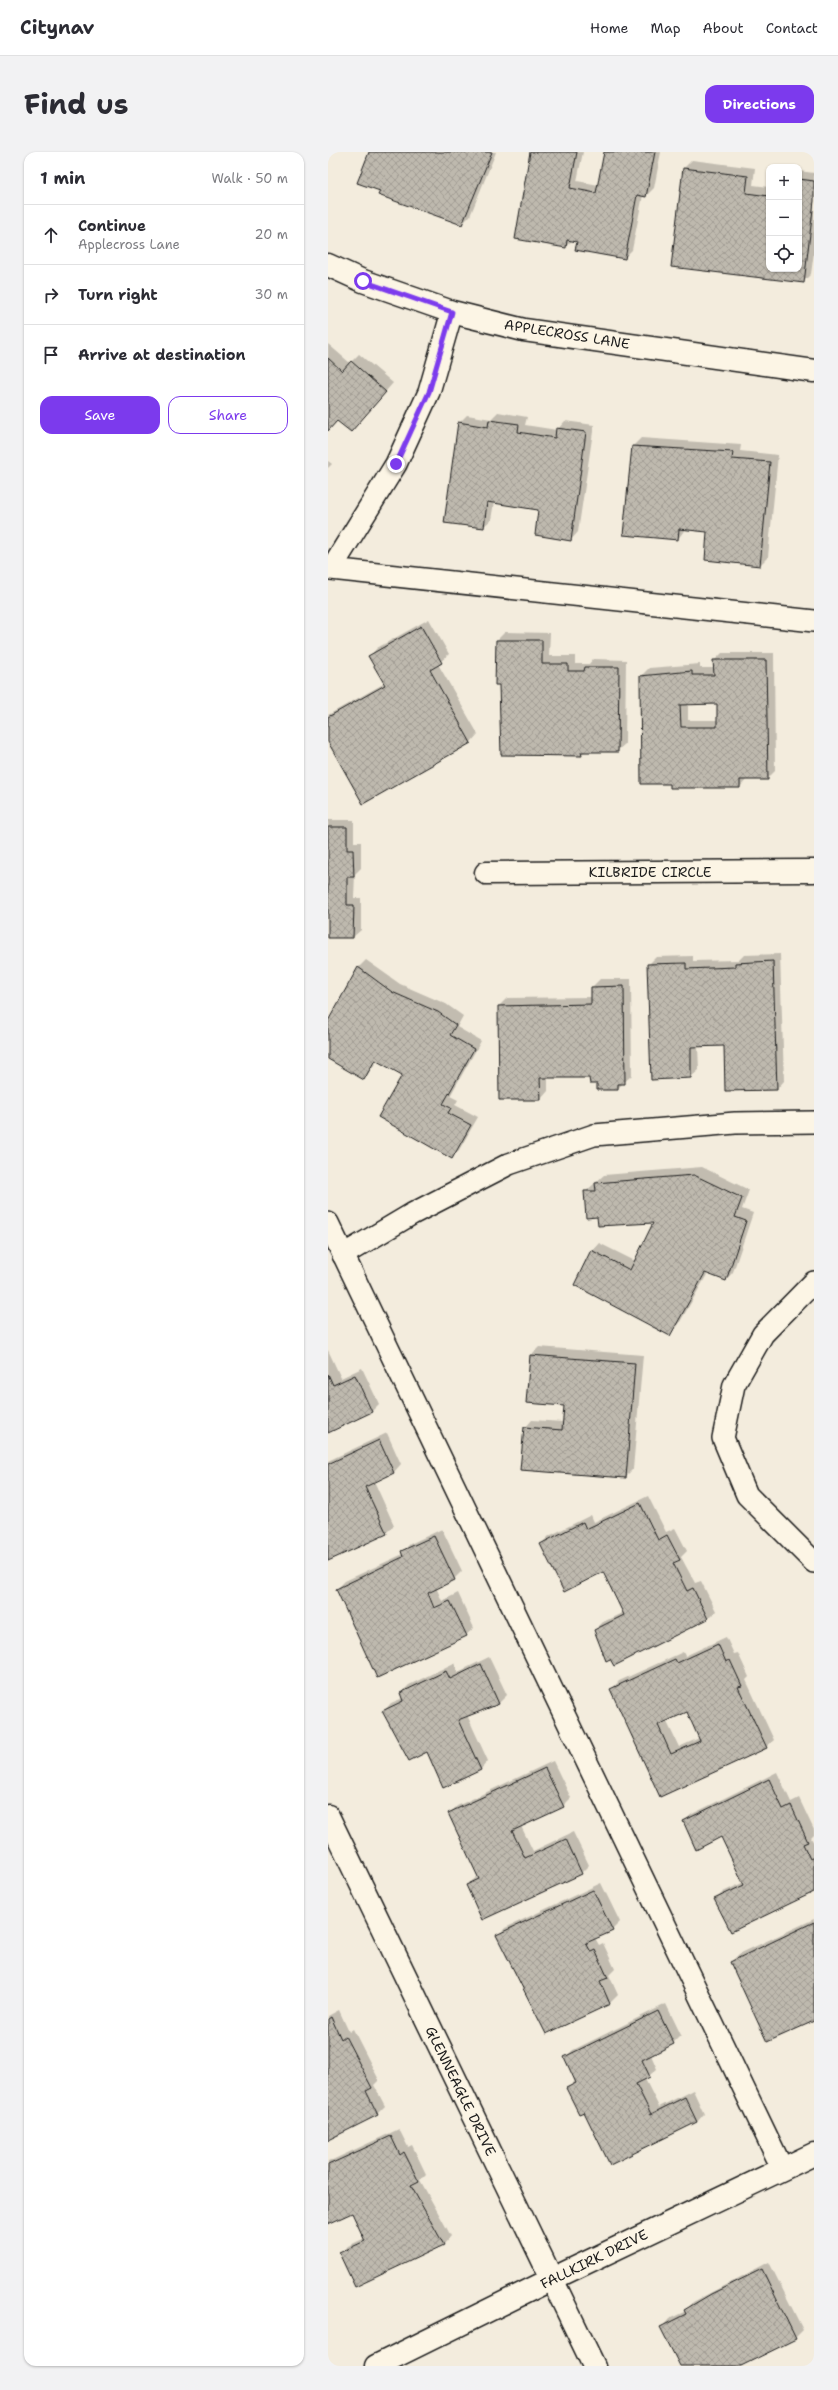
<!DOCTYPE html>
<html lang="en">
<head>
<meta charset="utf-8">
<style>
	body { margin:0; font-family:"Shantell Sans",sans-serif; background:#f2f2f3; color:#2b2b33 }
	.controls { position:absolute; right:12px; top:12px; display:grid; overflow:hidden; border-radius:8px; box-shadow:0 1px 3px #0004 }
	.controls button { width:36px; height:36px; display:grid; place-items:center; padding:0; border:0; border-bottom:1px solid #e1e1e2; background:#fff; color:#2b2b33; font:20px sans-serif }
	.stop { position:absolute; width:12px; height:12px; margin:-9px; border:3px solid #7c3aed; border-radius:50%; background:#fff }
	.stop.end { background:#7c3aed; border-color:#fff; box-shadow:0 1px 4px #0008 }
	.list { margin:0; padding:0; list-style:none }
	h2 { display:flex; justify-content:space-between; align-items:center; height:52px; margin:0; padding:0 16px; font-size:17px }
	h2 small { font-size:13px; font-weight:400; color:#7c7c81 }
	.list li { display:grid; grid-template-columns:26px 1fr auto; gap:12px; align-items:center; box-sizing:border-box; height:60px; padding:0 16px; border-top:1px solid #e1e1e2 }
	.list b { display:block; font-size:15px; white-space:nowrap }
	.list p { margin:0; font-size:13px; white-space:nowrap; color:#7c7c81 }
	.list em { font-size:13px; font-style:normal; color:#7c7c81 }
	.actions { display:flex; gap:8px; padding:12px 16px }
	.actions a { flex:1; padding:9px 0; border:1px solid #7c3aed; border-radius:12px; text-align:center; font-size:14px; color:#7c3aed }
	.actions .main { background:#7c3aed; color:#fff }
	.icon { flex:none; width:22px; height:22px; fill:none; stroke:currentColor; stroke-width:2; stroke-linecap:round; stroke-linejoin:round }
	.map { position:relative; flex:none; width:486px; height:2214px; overflow:hidden; border-radius:12px }
	header { display:flex; align-items:center; gap:24px; box-sizing:border-box; height:56px; padding:0 20px; background:#fff; border-bottom:1px solid #e1e1e2 }
	header strong { font-size:19px }
	nav { display:flex; gap:22px; margin-inline-start:auto; font-size:14px }
	.intro { display:flex; align-items:center; justify-content:space-between; box-sizing:border-box; height:96px; padding:0 24px }
	h1 { margin:0; font-size:28px }
	.button { padding:10px 18px; border-radius:12px; background:#7c3aed; color:#fff; font-size:14px; font-weight:700 }
	main { display:flex; gap:24px; padding:0 24px }
	aside { flex:1; background:#fff; border-radius:12px; box-shadow:0 1px 3px #0004 }
	.map>svg:first-child { display:block }
	.shadow { fill:#0003; fill-rule:evenodd }
	.building { fill:url(#building-cross-hatch); stroke:#1c1c1c; fill-rule:evenodd }
	.lines { fill:none; stroke-linecap:round; stroke-linejoin:round }
	.service-casing { stroke:#1c1c1c; stroke-width:24 }
	.minor-casing { stroke:#1c1c1c; stroke-width:25 }
	.service { stroke:#fcf5e5; stroke-width:21 }
	.minor { stroke:#fcf5e5; stroke-width:22 }
	.route { stroke:#7c3aed; stroke-width:5 }
	.labels { text-anchor:middle; stroke-width:4; stroke-linejoin:round; paint-order:stroke }
	.street-label { font-size:14px; fill:#1c1c1c; stroke:#fcf5e5 }
</style>
</head>
<body>
<header>
<strong>Citynav</strong>
<nav><a>Home</a><a>Map</a><a>About</a><a>Contact</a></nav>
</header>
<div class="intro"><h1>Find us</h1><a class="button">Directions</a></div>
<main>
<aside>
<h2>1 min<small>Walk · 50 m</small></h2>
<ul class="list">
<li><svg class="icon" aria-label="ahead" viewBox="0 0 24 24"><path d="M12 20V5M6 11l6-6 6 6"/></svg><div><b>Continue</b><p>Applecross Lane</p></div><em>20 m</em></li>
<li><svg class="icon" aria-label="right" viewBox="0 0 24 24"><path d="M7 20v-9h11M14 6l5 5-5 5"/></svg><div><b>Turn right</b></div><em>30 m</em></li>
<li><svg class="icon" aria-label="arrive" viewBox="0 0 24 24"><path d="M6 21V4h12l-3 4 3 4H6"/></svg><div><b>Arrive at destination</b></div></li>
</ul>
<div class="actions"><a class="main">Save</a><a>Share</a></div>
</aside>
<div class="map">
<svg width="486" height="2214" viewBox="0 0 486 2214">
	<defs>
		<pattern id="building-cross-hatch" width="8" height="8" patternUnits="userSpaceOnUse"><rect width="8" height="8" fill="#beb9ae"/><path d="M0 0l8 8M0 8l8-8" fill="none" stroke="#a39e95"/></pattern>
	</defs>
	<rect width="100%" height="100%" fill="#f3ecdd"/>
	<filter id="ink" filterUnits="userSpaceOnUse"><feTurbulence type="fractalNoise" baseFrequency=".025" numOctaves="2"/><feDisplacementMap in="SourceGraphic" scale="8" xChannelSelector="R" yChannelSelector="G"/><feConvolveMatrix kernelMatrix="1 2 1 2 8 2 1 2 1" color-interpolation-filters="sRGB"/></filter>
	<g filter="url(#ink)">
		<g class="shadow">
			<path d="M 42,0 L 168,0 L 142,64 L 134,72 L 53,39 Z"/>
			<path d="M 203,0 L 255,0 L 249,29 L 271,33 L 277,0 L 333,0 L 326,36 L 318,44 L 315,43 L 304,98 L 296,106 L 251,89 L 245,88 L 237,95 Z"/>
			<path d="M 364,8 L 427,16 L 425,33 L 441,35 L 441,117 L 471,117 L 471,19 L 486,21 L 486,100 L 483,122 L 475,130 L 344,114 L 356,16 Z"/>
			<path d="M 0,192 L 22,211 L 31,202 L 65,231 L 30,271 L 10,268 L 0,279 Z"/>
			<path d="M 170,260 L 199,265 L 197,273 L 229,278 L 237,269 L 266,273 L 250,380 L 243,388 L 211,357 L 166,350 L 163,368 L 155,375 L 131,271 L 139,263 L 163,267 Z"/>
			<path d="M 313,286 L 413,293 L 412,299 L 450,303 L 440,405 L 432,413 L 380,379 L 358,376 L 350,387 L 296,382 L 305,294 Z"/>
			<path d="M 0,309 L 4,312 L 0,316 Z"/>
			<path d="M 101,467 L 121,502 L 110,512 L 150,582 L 143,590 L 36,651 L 0,588 L 0,563 L 57,531 L 42,504 L 49,496 Z"/>
			<path d="M 177,480 L 222,481 L 221,504 L 247,504 L 247,512 L 261,512 L 265,507 L 298,508 L 297,592 L 289,599 L 257,599 L 253,603 L 172,532 L 169,488 Z"/>
			<path d="M 394,501 L 446,501 L 447,619 L 439,627 L 419,627 L 412,635 L 343,635 L 313,524 L 321,516 L 372,512 L 372,516 L 387,516 L 386,509 ZM 360,552 L 390,552 L 390,568 L 360,568 Z"/>
			<path d="M 0,668 L 26,668 L 26,690 L 33,690 L 33,716 L 27,722 L 26,746 L 33,746 L 33,778 L 25,785 L 0,785 Z"/>
			<path d="M 452,802 L 456,929 L 449,937 L 397,893 L 370,894 L 371,918 L 363,925 L 320,813 L 328,805 L 365,804 L 365,809 L 411,808 L 416,803 Z"/>
			<path d="M 38,808 L 72,832 L 118,852 L 135,864 L 129,875 L 153,889 L 122,944 L 130,948 L 127,953 L 150,965 L 131,998 L 123,1006 L 75,922 L 50,908 L 36,926 L 0,905 L 0,871 L 30,816 Z"/>
			<path d="M 272,827 L 303,827 L 304,923 L 289,937 L 270,931 L 262,925 L 220,925 L 220,939 L 213,947 L 171,854 L 179,846 L 264,845 L 264,835 Z"/>
			<path d="M 374,1015 L 421,1038 L 414,1057 L 425,1061 L 405,1120 L 398,1128 L 380,1121 L 349,1175 L 342,1182 L 264,1099 L 271,1091 L 307,1109 L 327,1070 L 270,1064 L 257,1040 L 276,1023 Z"/>
			<path d="M 211,1195 L 315,1203 L 305,1317 L 297,1325 L 197,1276 L 204,1268 L 235,1270 L 237,1253 L 199,1250 L 203,1203 Z"/>
			<path d="M 0,1198 L 13,1226 L 34,1216 L 51,1252 L 43,1260 L 0,1280 Z"/>
			<path d="M 59,1281 L 73,1312 L 66,1320 L 46,1329 L 66,1373 L 58,1381 L 0,1408 L 0,1309 Z"/>
			<path d="M 320,1344 L 338,1380 L 347,1376 L 359,1399 L 353,1405 L 367,1431 L 373,1429 L 388,1459 L 380,1467 L 286,1513 L 267,1478 L 275,1470 L 296,1460 L 275,1419 L 213,1392 L 221,1384 L 263,1363 L 266,1370 Z"/>
			<path d="M 114,1377 L 134,1419 L 126,1427 L 108,1435 L 114,1449 L 130,1441 L 146,1476 L 138,1483 L 9,1437 L 17,1429 L 75,1402 L 74,1400 L 82,1392 Z"/>
			<path d="M 398,1485 L 406,1502 L 410,1501 L 421,1525 L 418,1528 L 446,1588 L 438,1595 L 333,1644 L 284,1537 L 291,1529 L 355,1500 L 357,1504 ZM 359,1559 L 371,1586 L 351,1595 L 338,1568 Z"/>
			<path d="M 161,1505 L 179,1543 L 171,1551 L 139,1563 L 160,1609 L 153,1617 L 116,1634 L 99,1599 L 56,1559 L 63,1551 L 75,1546 L 73,1541 L 81,1533 L 126,1511 L 130,1520 Z"/>
			<path d="M 225,1609 L 243,1646 L 235,1654 L 193,1674 L 205,1699 L 245,1680 L 261,1713 L 253,1721 L 139,1733 L 150,1724 L 121,1662 L 129,1654 Z"/>
			<path d="M 449,1620 L 463,1650 L 471,1646 L 486,1678 L 486,1683 L 483,1686 L 486,1691 L 486,1739 L 388,1747 L 395,1740 L 416,1730 L 393,1684 L 356,1669 L 364,1662 Z"/>
			<path d="M 273,1731 L 292,1770 L 284,1778 L 267,1786 L 271,1793 L 275,1791 L 287,1817 L 281,1823 L 290,1843 L 282,1851 L 219,1880 L 170,1784 L 177,1776 Z"/>
			<path d="M 486,1767 L 486,1868 L 403,1810 L 411,1802 Z"/>
			<path d="M 338,1852 L 353,1883 L 345,1891 L 323,1903 L 329,1917 L 317,1927 L 331,1955 L 365,1938 L 376,1962 L 369,1970 L 256,1958 L 240,1936 L 248,1928 L 237,1906 L 245,1898 Z"/>
			<path d="M 11,1858 L 21,1880 L 25,1877 L 51,1928 L 46,1933 L 57,1954 L 49,1962 L 0,1987 L 0,1864 Z"/>
			<path d="M 71,1977 L 80,1995 L 84,1993 L 98,2022 L 92,2028 L 123,2084 L 116,2092 L 27,2133 L 12,2102 L 20,2094 L 37,2086 L 25,2060 L 0,2071 L 0,2010 Z"/>
			<path d="M 441,2110 L 475,2178 L 467,2186 L 414,2212 L 415,2214 L 353,2214 L 334,2175 L 341,2167 L 358,2159 L 365,2150 Z"/>
		</g>
		<g class="building">
			<path d="M 41,0 L 164,0 L 134,73 L 50,43 L 52,39 L 29,31 Z"/>
			<path d="M 202,0 L 249,0 L 242,36 L 268,41 L 276,0 L 327,0 L 318,45 L 309,43 L 297,107 L 247,98 L 249,90 L 239,88 L 238,96 L 187,87 Z"/>
			<path d="M 355,16 L 420,24 L 418,41 L 441,44 L 441,117 L 471,117 L 471,27 L 486,29 L 486,49 L 476,131 L 343,115 Z"/>
			<path d="M 0,206 L 14,219 L 23,209 L 58,240 L 23,280 L 9,269 L 0,279 Z"/>
			<path d="M 161,268 L 191,272 L 190,280 L 227,286 L 228,276 L 258,280 L 243,389 L 207,383 L 210,358 L 159,350 L 156,376 L 116,371 L 130,270 L 160,275 Z"/>
			<path d="M 304,294 L 405,300 L 404,307 L 442,310 L 432,414 L 377,408 L 379,380 L 351,377 L 350,388 L 295,383 Z"/>
			<path d="M 93,474 L 114,511 L 102,518 L 143,591 L 35,652 L 0,590 L 0,565 L 57,533 L 40,504 Z"/>
			<path d="M 168,488 L 214,488 L 214,512 L 240,512 L 240,519 L 256,519 L 257,515 L 291,515 L 290,600 L 253,600 L 254,604 L 173,603 L 171,533 L 167,533 Z"/>
			<path d="M 385,508 L 438,508 L 440,628 L 412,628 L 412,636 L 342,636 L 342,632 L 313,632 L 312,524 L 364,519 L 364,523 L 386,523 ZM 389,552 L 389,575 L 353,575 L 352,553 Z"/>
			<path d="M 0,675 L 19,675 L 19,698 L 25,698 L 26,725 L 19,725 L 19,753 L 26,753 L 25,786 L 0,786 Z"/>
			<path d="M 445,809 L 449,938 L 397,939 L 396,894 L 363,895 L 363,926 L 323,928 L 319,812 L 358,811 L 358,817 L 407,815 L 407,811 Z"/>
			<path d="M 30,815 L 64,840 L 110,860 L 128,873 L 122,883 L 146,897 L 115,952 L 123,956 L 120,961 L 143,973 L 124,1007 L 50,965 L 74,923 L 47,908 L 36,928 L 0,907 L 0,869 Z"/>
			<path d="M 296,834 L 297,932 L 290,932 L 290,938 L 269,938 L 269,932 L 262,932 L 261,926 L 212,926 L 213,948 L 171,948 L 170,854 L 263,852 L 263,835 Z"/>
			<path d="M 366,1023 L 414,1046 L 407,1065 L 418,1069 L 398,1129 L 377,1121 L 342,1184 L 246,1133 L 263,1098 L 302,1118 L 325,1071 L 270,1074 L 269,1065 L 258,1066 L 256,1039 L 268,1039 L 267,1031 Z"/>
			<path d="M 202,1203 L 307,1211 L 298,1326 L 192,1318 L 196,1275 L 234,1278 L 236,1254 L 198,1251 Z"/>
			<path d="M 0,1222 L 5,1233 L 27,1223 L 44,1260 L 0,1281 Z"/>
			<path d="M 51,1288 L 66,1321 L 37,1335 L 59,1382 L 0,1409 L 0,1312 Z"/>
			<path d="M 312,1351 L 330,1388 L 339,1383 L 352,1408 L 345,1411 L 359,1439 L 365,1436 L 380,1467 L 286,1514 L 282,1507 L 278,1509 L 266,1478 L 296,1463 L 275,1420 L 236,1440 L 212,1392 L 255,1370 L 258,1377 Z"/>
			<path d="M 106,1384 L 127,1428 L 100,1441 L 106,1456 L 122,1449 L 139,1484 L 49,1526 L 8,1437 L 75,1405 L 73,1399 Z"/>
			<path d="M 390,1492 L 398,1510 L 402,1508 L 414,1534 L 410,1535 L 439,1596 L 332,1645 L 282,1537 L 347,1507 L 349,1511 ZM 359,1560 L 372,1589 L 343,1602 L 330,1573 Z"/>
			<path d="M 153,1512 L 171,1552 L 130,1568 L 153,1618 L 115,1636 L 99,1600 L 81,1609 L 54,1559 L 75,1549 L 72,1541 L 118,1519 L 122,1527 Z"/>
			<path d="M 217,1616 L 236,1655 L 184,1679 L 197,1706 L 238,1687 L 254,1722 L 154,1768 L 138,1733 L 151,1727 L 120,1661 Z"/>
			<path d="M 441,1627 L 455,1657 L 463,1653 L 480,1690 L 475,1692 L 482,1707 L 486,1705 L 486,1740 L 403,1780 L 386,1747 L 416,1733 L 393,1685 L 368,1698 L 355,1669 Z"/>
			<path d="M 265,1738 L 285,1779 L 258,1791 L 263,1800 L 267,1798 L 280,1826 L 272,1829 L 282,1852 L 218,1882 L 168,1783 Z"/>
			<path d="M 486,1770 L 486,1869 L 439,1890 L 402,1810 Z"/>
			<path d="M 330,1859 L 346,1892 L 314,1908 L 322,1925 L 308,1932 L 323,1962 L 357,1945 L 369,1970 L 282,2013 L 256,1960 L 251,1962 L 238,1936 L 248,1931 L 236,1905 Z"/>
			<path d="M 3,1865 L 13,1887 L 17,1884 L 44,1936 L 38,1939 L 50,1963 L 0,1988 L 0,1867 Z"/>
			<path d="M 63,1984 L 72,2003 L 76,2000 L 91,2030 L 83,2034 L 116,2093 L 27,2135 L 11,2101 L 37,2089 L 24,2061 L 0,2072 L 0,2013 Z"/>
			<path d="M 434,2117 L 468,2187 L 413,2214 L 352,2214 L 332,2175 L 358,2162 L 356,2158 L 383,2142 Z"/>
		</g>
		<g class="lines">
			<defs>
				<g id="service">
					<path d="M 124,160 L 101,240 L 68,312 L 3,417 L 486,469"/>
					<path d="M 0,1071 L 454,2016"/>
					<path d="M 15,1103 L 84,1062 L 181,1012 L 266,983 L 407,971 L 486,970"/>
					<path d="M 486,1130 L 435,1182 L 406,1233 L 395,1286 L 419,1343 L 486,1410"/>
				</g>
				<g id="minor">
					<path d="M 0,113 L 35,129 L 124,160 L 196,178 L 486,219"/>
					<path d="M 158,721 L 486,719"/>
					<path d="M 0,1664 L 266,2214"/>
					<path d="M 48,2214 L 224,2127 L 486,2002"/>
				</g>
			</defs>
			<use href="#service" class="service-casing"/>
			<use href="#minor" class="minor-casing"/>
			<use href="#service" class="service"/>
			<use href="#minor" class="minor"/>
		</g>
	</g>
	<g class="lines" filter="url(#ink)">
		<path class="route" d="M 35,129 L 124,160 L 101,240 L 68,312"/>
	</g>
	<g class="labels">
		<g class="street-label">
			<text transform="translate(239 182) rotate(9)" y="5">APPLECROSS LANE</text>
			<text x="322" y="725">KILBRIDE CIRCLE</text>
			<text transform="translate(133 1939) rotate(64)" y="5">GLENNEAGLE DRIVE</text>
			<text transform="translate(266 2107) rotate(-26)" y="5">FALLKIRK DRIVE</text>
		</g>
	</g>
</svg>
<div class="controls">
<button>+</button>
<button>−</button>
<button><svg class="icon" aria-label="locate" viewBox="0 0 24 24"><circle cx="12" cy="12" r="6"/><path d="M12 2v4M12 18v4M2 12h4M18 12h4"/></svg></button>
</div>
<div class="stop" style="left:35px;top:129px"></div>
<div class="stop end" style="left:68px;top:312px"></div>
</div>
</main>
</body>
</html>
